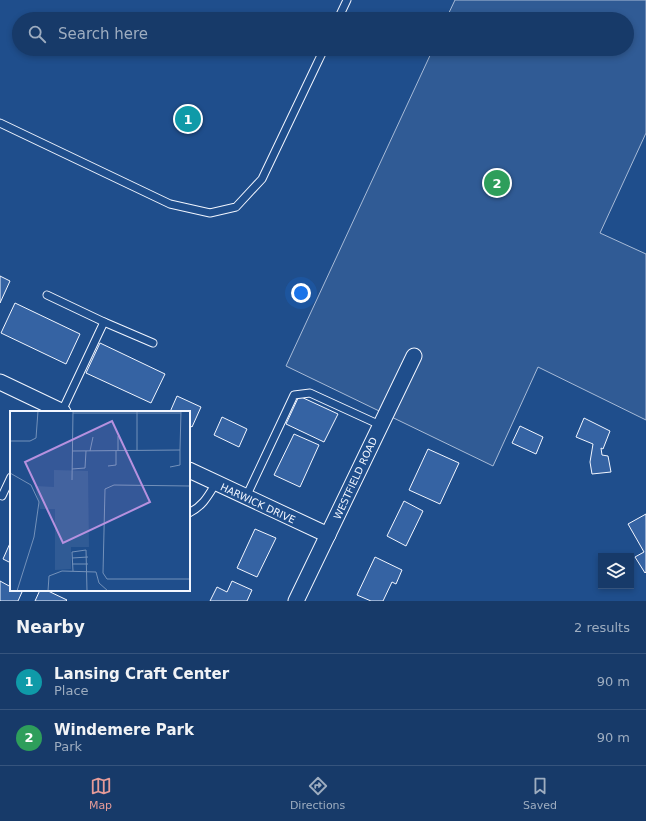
<!DOCTYPE html>
<html lang="en">
<head>
<meta charset="utf-8">
<style>
	body { margin:0; font-family:"DejaVu Sans",sans-serif; background:#20416f; color:#f1f3f6 }
	.controls { position:absolute; right:12px; bottom:12px; display:grid; overflow:hidden; border-radius:0px; box-shadow:0 2px 6px #0003 }
	.controls button { width:36px; height:36px; display:grid; place-items:center; padding:0; border:0; border-bottom:1px solid #36547d; background:#173a69; color:#f1f3f6; font:20px sans-serif }
	.you { position:absolute; left:301px; top:293px; width:14px; height:14px; margin:-10px; border:3px solid #fff; border-radius:50%; background:#1a73e8; box-shadow:0 0 0 6px #1a73e833 }
	.badge { display:grid; place-items:center; width:26px; height:26px; border-radius:50%; background:#e69b98; color:#fff; font-size:13px; font-weight:700 }
	.pin { position:absolute; translate:-50% -50%; border:2px solid #fff; box-shadow:0 1px 4px #0006 }
	.list { margin:0; padding:0; list-style:none }
	h2 { display:flex; justify-content:space-between; align-items:center; height:52px; margin:0; padding:0 16px; font-size:17px }
	h2 small { font-size:13px; font-weight:400; color:#9eadc0 }
	.list li { display:grid; grid-template-columns:26px 1fr auto; gap:12px; align-items:center; box-sizing:border-box; height:56px; padding:0 16px; border-top:1px solid #36547d }
	.list b { display:block; font-size:15px; white-space:nowrap }
	.list p { margin:0; font-size:13px; white-space:nowrap; color:#9eadc0 }
	.list em { font-size:13px; font-style:normal; color:#9eadc0 }
	.icon { flex:none; width:22px; height:22px; fill:none; stroke:currentColor; stroke-width:2; stroke-linecap:round; stroke-linejoin:round }
	.map { position:relative; flex:none; width:646px; height:601px; overflow:hidden }
	.search { position:absolute; background:#173a69; box-shadow:0 2px 6px #0003; left:12px; right:12px; top:12px; height:44px; display:flex; align-items:center; gap:10px; box-sizing:border-box; padding:0 14px; border-radius:22px; color:#9eadc0; font-size:15px }
	.sheet { height:164px; background:#173a69 }
	nav { display:flex; justify-content:space-around; align-items:center; box-sizing:border-box; height:56px; border-top:1px solid #36547d; background:#173a69; font-size:11px; color:#9eadc0 }
	nav a { display:grid; justify-items:center; gap:2px }
	nav .on { color:#e69b98 }
	.map>svg:first-child { display:block }
	.green { fill:#305b95; stroke:#a8bbd7 }
	.building { fill:#3563a3; stroke:#f2f6ff }
	.lines { fill:none; stroke-linecap:round; stroke-linejoin:round }
	.service-casing { stroke:#f2f6ff; stroke-width:9 }
	.minor-casing { stroke:#f2f6ff; stroke-width:17 }
	.service { stroke:#1f4e8c; stroke-width:7 }
	.minor { stroke:#1f4e8c; stroke-width:15 }
	.labels { text-anchor:middle; stroke-width:3; stroke-linejoin:round; paint-order:stroke }
	.street-label { font-size:10px; fill:#f2f6ff; stroke:#1f4e8c }
	.inset-road { fill:none; stroke:#7391ba; stroke-width:1 }
	.view { fill:#b691df; fill-opacity:0.15; stroke:#b691df; stroke-width:2 }
	.inset-edge { fill:none; stroke:#f2f6ff; stroke-width:2 }
</style>
</head>
<body>
<div class="map">
<svg width="646" height="601" viewBox="0 0 646 601">
	<rect width="100%" height="100%" fill="#1f4e8c"/>
	<path class="green" d="M 455,0 L 646,0 L 646,133 L 600,233 L 646,254 L 646,420 L 538,367 L 493,466 L 286,366 L 433,49 L 627,49 L 627,19 L 446,19 Z"/>
	<g class="building">
		<path d="M 0,276 L 10,281 L 0,303 Z"/>
		<path d="M 15,303 L 80,334 L 66,364 L 1,333 Z"/>
		<path d="M 100,343 L 165,374 L 151,403 L 86,373 Z"/>
		<path d="M 177,396 L 201,407 L 192,427 L 189,425 L 189,412 L 170,412 Z"/>
		<path d="M 299,396 L 338,414 L 324,442 L 286,424 Z"/>
		<path d="M 222,417 L 247,429 L 239,447 L 214,435 Z"/>
		<path d="M 584,418 L 610,431 L 603,449 L 601,448 L 602,455 L 608,456 L 611,472 L 592,474 L 590,462 L 593,444 L 576,437 Z"/>
		<path d="M 520,426 L 543,437 L 536,454 L 512,443 Z"/>
		<path d="M 294,434 L 319,445 L 300,487 L 274,475 Z"/>
		<path d="M 428,449 L 459,463 L 440,504 L 409,490 Z"/>
		<path d="M 404,501 L 423,511 L 406,546 L 387,536 Z"/>
		<path d="M 646,514 L 646,572 L 645,573 L 635,557 L 644,552 L 628,524 Z"/>
		<path d="M 255,529 L 276,538 L 257,577 L 237,568 Z"/>
		<path d="M 11,541 L 11,563 L 3,559 Z"/>
		<path d="M 375,557 L 402,570 L 396,584 L 392,582 L 383,601 L 371,601 L 357,595 Z"/>
		<path d="M 0,581 L 11,587 L 11,590 L 18,590 L 22,592 L 18,601 L 0,601 Z"/>
		<path d="M 232,581 L 252,590 L 247,601 L 210,601 L 217,587 L 227,592 Z"/>
		<path d="M 40,590 L 46,590 L 67,600 L 66,601 L 35,601 Z"/>
	</g>
	<g class="lines">
		<defs>
			<g id="service">
				<path d="M 338,19 L 347,0"/>
				<path d="M 0,123 L 170,204 L 210,213 L 236,207 L 262,179 L 324,49"/>
				<path d="M 47,295 L 104,322"/>
				<path d="M 62,411 L 104,322 L 153,343"/>
				<path d="M 2,496 L 11,477"/>
				<path d="M 246,497 L 294,395 L 310,393 L 380,425"/>
				<path d="M 189,513 C 203,506 208,496 216,483"/>
			</g>
			<g id="minor">
				<path d="M 0,382 L 63,412"/>
				<path d="M 189,470 L 328,535"/>
				<path d="M 296,601 L 414,356"/>
			</g>
		</defs>
		<use href="#service" class="service-casing"/>
		<use href="#minor" class="minor-casing"/>
		<use href="#service" class="service"/>
		<use href="#minor" class="minor"/>
	</g>
	<g class="labels">
		<g class="street-label">
			<text transform="translate(355 478) rotate(-65)" y="4">WESTFIELD ROAD</text>
			<text transform="translate(258 503) rotate(25)" y="4">HARWICK DRIVE</text>
		</g>
	</g>
	<g transform="translate(10 411)">
		<rect width="180" height="180" fill="#1f4e8c"/>
		<path d="M 44,59 L 78,60 L 79,136 L 61,136 L 61,158 L 45,159 L 45,98 L 30,98 L 25,75 L 44,76 Z" fill="#305b95"/>
		<path class="inset-road" d="M 63,2 L 171,2M 0,30 L 20,30 L 26,27 L 28,0M 127,39 L 127,0M 62,40 L 170,39 L 171,0M 80,40 L 83,26M 108,40 L 108,25M 98,55 L 106,54 L 106,40M 160,56 L 170,54 L 170,39M 62,58 L 75,57 L 76,40M 0,62 L 21,74 L 29,91 L 24,126 L 7,180M 62,69 L 63,0M 180,75 L 104,74 L 95,78 L 93,162 L 97,168 L 180,168M 62,147 L 78,146M 62,153 L 78,153M 63,160 L 62,141 L 76,139 L 77,180M 38,180 L 39,165 L 52,160 L 86,161 L 89,172 L 98,180"/>
		<path class="view" d="M 102,10 L 140,91 L 53,132 L 15,51 Z"/>
		<rect width="180" height="180" class="inset-edge"/>
	</g>
</svg>
<div class="controls">
<button><svg class="icon" aria-label="layers" viewBox="0 0 24 24"><path d="M12 4l9 5-9 5-9-5zM3 14l9 5 9-5"/></svg></button>
</div>
<div class="you"></div>
<div class="pin badge" style="left:188px;top:119px;background:#0f9aa8">1</div>
<div class="pin badge" style="left:497px;top:183px;background:#2e9e5b">2</div>
<div class="search"><svg class="icon" aria-label="search" viewBox="0 0 24 24"><circle cx="10" cy="10" r="6"/><path d="M15 15l6 6"/></svg>Search here</div>
</div>
<section class="sheet">
<h2>Nearby<small>2 results</small></h2>
<ul class="list">
<li><span class="badge" style="background:#0f9aa8">1</span><div><b>Lansing Craft Center</b><p>Place</p></div><em>90 m</em></li>
<li><span class="badge" style="background:#2e9e5b">2</span><div><b>Windemere Park</b><p>Park</p></div><em>90 m</em></li>
</ul>
</section>
<nav>
<a class="on"><svg class="icon" aria-label="map" viewBox="0 0 24 24"><path d="M3 6l6-2 6 2 6-2v14l-6 2-6-2-6 2zM9 4v14M15 6v14"/></svg>Map</a>
<a><svg class="icon" aria-label="directions" viewBox="0 0 24 24"><path d="M12 3l9 9-9 9-9-9zM9 14v-3h6M13 9l2 2-2 2"/></svg>Directions</a>
<a><svg class="icon" aria-label="saved" viewBox="0 0 24 24"><path d="M7 4h10v16l-5-4-5 4z"/></svg>Saved</a>
</nav>
</body>
</html>
